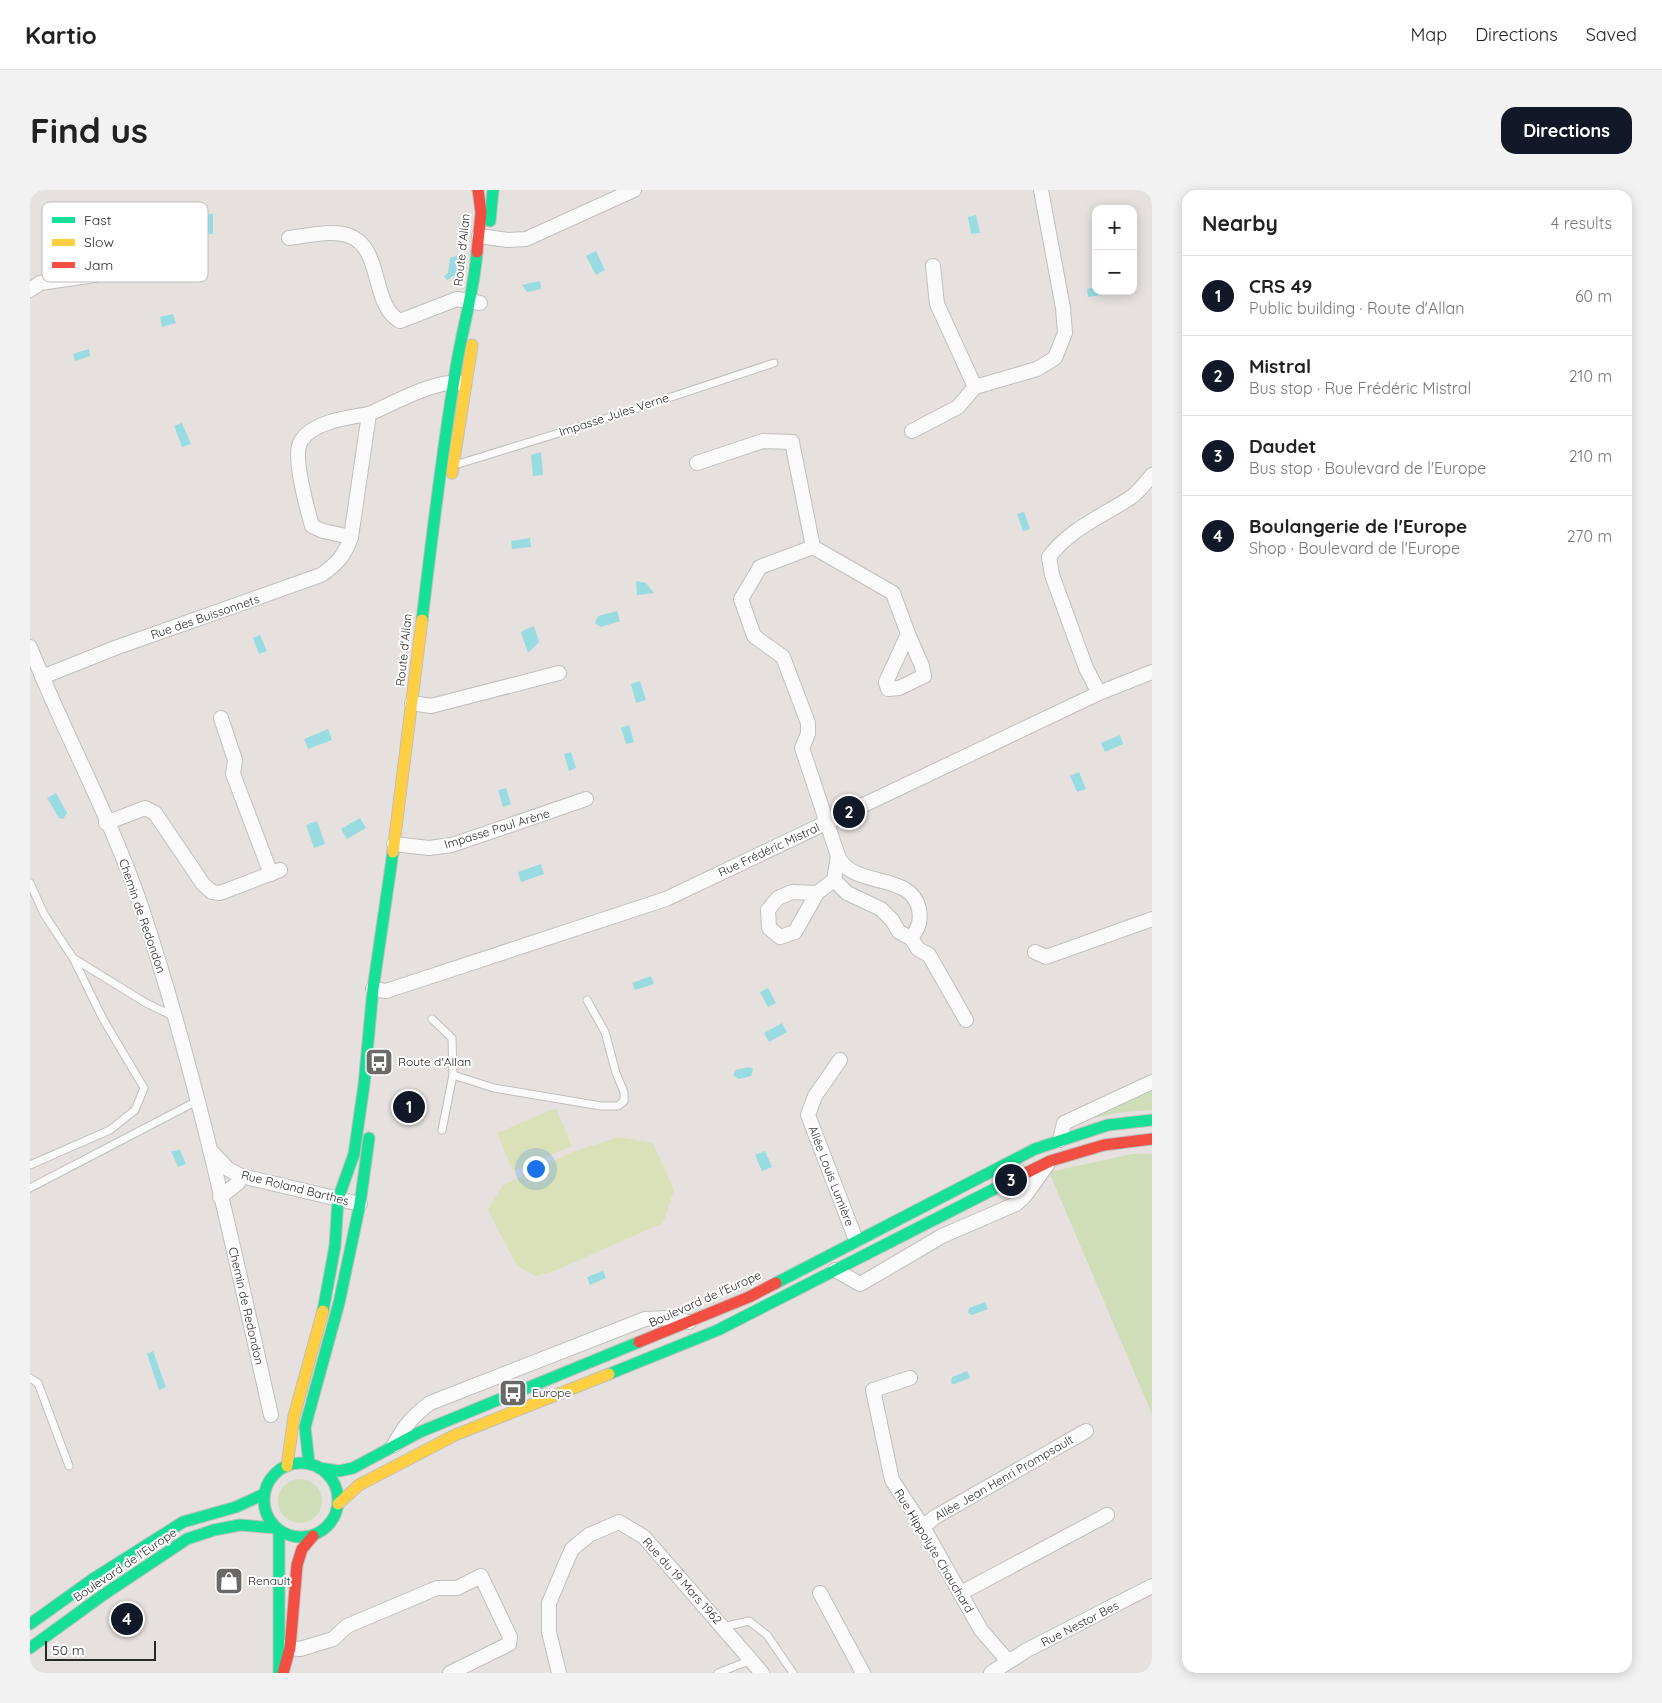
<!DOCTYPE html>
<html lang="en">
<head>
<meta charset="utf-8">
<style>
	body { margin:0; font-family:Quicksand,sans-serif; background:#f2f2f2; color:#222 }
	.controls { position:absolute; right:15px; top:15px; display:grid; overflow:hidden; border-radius:10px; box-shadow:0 2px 12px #0003 }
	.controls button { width:45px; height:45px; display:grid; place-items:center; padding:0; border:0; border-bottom:1px solid #e0e0e0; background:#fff; color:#222; font:25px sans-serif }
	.scale { position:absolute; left:15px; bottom:12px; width:111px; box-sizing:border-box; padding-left:5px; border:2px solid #282828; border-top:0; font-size:14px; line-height:18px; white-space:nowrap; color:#282828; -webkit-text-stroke:4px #fff; paint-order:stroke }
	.you { position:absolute; left:505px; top:978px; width:18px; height:18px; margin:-12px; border:4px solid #fff; border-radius:50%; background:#1a73e8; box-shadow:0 0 0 8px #1a73e833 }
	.badge { display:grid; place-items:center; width:32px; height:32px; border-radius:50%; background:#111827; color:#fff; font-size:16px; font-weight:700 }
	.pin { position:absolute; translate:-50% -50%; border:2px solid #fff; box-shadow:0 1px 5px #0006 }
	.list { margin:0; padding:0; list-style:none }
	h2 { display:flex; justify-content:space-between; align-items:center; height:65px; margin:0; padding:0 20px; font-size:21px }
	h2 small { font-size:16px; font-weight:400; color:#767676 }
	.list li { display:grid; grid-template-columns:32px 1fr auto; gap:15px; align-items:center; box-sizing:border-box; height:80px; padding:0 20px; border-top:1px solid #e0e0e0 }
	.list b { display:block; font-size:19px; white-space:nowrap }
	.list p { margin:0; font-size:16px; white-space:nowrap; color:#767676 }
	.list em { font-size:16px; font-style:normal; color:#767676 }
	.map { position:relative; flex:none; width:1122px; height:1483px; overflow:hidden; border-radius:15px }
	header { display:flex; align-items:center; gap:30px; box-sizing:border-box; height:70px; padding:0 25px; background:#fff; border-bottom:1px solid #e0e0e0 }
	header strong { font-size:24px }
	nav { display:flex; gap:28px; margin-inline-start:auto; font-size:18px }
	.intro { display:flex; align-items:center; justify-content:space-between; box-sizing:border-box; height:120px; padding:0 30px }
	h1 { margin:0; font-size:35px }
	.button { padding:12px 22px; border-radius:15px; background:#111827; color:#fff; font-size:18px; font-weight:700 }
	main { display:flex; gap:30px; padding:0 30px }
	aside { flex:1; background:#fff; border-radius:15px; box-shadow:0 2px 12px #0003 }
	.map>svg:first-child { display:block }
	.green { fill:#cfdeb9 }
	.pitch { fill:#dae1b8 }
	.water { fill:#98dce1 }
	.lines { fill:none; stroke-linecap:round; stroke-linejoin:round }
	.lane-casing { stroke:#c0bfbf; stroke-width:9 }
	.street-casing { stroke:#c0bfbf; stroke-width:16 }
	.fast-casing { stroke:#c0bfbf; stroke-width:13 }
	.slow-casing { stroke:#c0bfbf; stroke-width:13 }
	.jam-casing { stroke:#c0bfbf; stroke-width:13 }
	.lane { stroke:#fbfafa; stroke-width:7 }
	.street { stroke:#fbfafa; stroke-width:14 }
	.fast { stroke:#16e098; stroke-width:11 }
	.slow { stroke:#ffcf43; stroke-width:11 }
	.jam { stroke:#f24e42; stroke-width:11 }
	.labels { text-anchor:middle; stroke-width:4; stroke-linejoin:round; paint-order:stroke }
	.street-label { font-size:12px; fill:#282828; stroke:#fff }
	.poi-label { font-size:12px; fill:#282828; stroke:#fff; text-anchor:start }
	.key { fill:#fff; stroke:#bebebe; stroke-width:1 }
	.key-label { font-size:14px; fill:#282828 }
</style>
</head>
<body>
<header>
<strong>Kartio</strong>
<nav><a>Map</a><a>Directions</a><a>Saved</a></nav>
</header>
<div class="intro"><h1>Find us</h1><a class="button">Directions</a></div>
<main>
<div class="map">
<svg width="1122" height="1483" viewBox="0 0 1122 1483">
	<rect width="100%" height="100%" fill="#e6e1de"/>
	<g class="green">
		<path d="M 1122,900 L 1122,920 L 1094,922 L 1049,931 Z"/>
		<path d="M 1102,964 L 1122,964 L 1122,1224 L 1019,982 Z"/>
		<circle cx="270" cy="1311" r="22"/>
	</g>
	<g class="pitch">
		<path d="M 526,918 L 542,956 L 483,981 L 467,943 Z"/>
		<path d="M 589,947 L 623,953 L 644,1000 L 633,1033 L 524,1081 L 505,1086 L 487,1076 L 458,1020 L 472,996 L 542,962 Z"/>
	</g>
	<g class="water">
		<path d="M 174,24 L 183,24 L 183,44 L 175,44 Z"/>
		<path d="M 946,25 L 950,43 L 941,44 L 938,27 Z"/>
		<path d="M 566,61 L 575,80 L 566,85 L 556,66 Z"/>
		<path d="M 429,65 L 427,84 L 417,90 L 414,86 L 418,83 L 420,68 Z"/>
		<path d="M 510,91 L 511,99 L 497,102 L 492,95 Z"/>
		<path d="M 1066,97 L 1066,101 L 1072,101 L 1073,105 L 1058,107 L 1057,99 Z"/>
		<path d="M 143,124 L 146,133 L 132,137 L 130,127 Z"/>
		<path d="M 59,159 L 60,166 L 45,171 L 43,164 Z"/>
		<path d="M 152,233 L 161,254 L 152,257 L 144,236 Z"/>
		<path d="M 511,262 L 513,285 L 503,286 L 501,265 Z"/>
		<path d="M 994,322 L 1000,339 L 993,341 L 987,324 Z"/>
		<path d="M 500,348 L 501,357 L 482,359 L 481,351 Z"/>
		<path d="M 606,391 L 616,393 L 624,403 L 607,405 Z"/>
		<path d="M 587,421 L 590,431 L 571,437 L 565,433 L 568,426 Z"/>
		<path d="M 504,436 L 509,452 L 498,463 L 491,443 L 494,440 Z"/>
		<path d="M 230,445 L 237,461 L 229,464 L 223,448 Z"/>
		<path d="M 610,491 L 616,510 L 606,513 L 601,494 Z"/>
		<path d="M 599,535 L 604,552 L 596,554 L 591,538 Z"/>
		<path d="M 298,539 L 302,550 L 278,559 L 274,549 Z"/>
		<path d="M 1090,545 L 1093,554 L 1075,562 L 1071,553 Z"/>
		<path d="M 541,562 L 546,578 L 539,581 L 534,564 Z"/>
		<path d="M 1049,582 L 1056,599 L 1047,602 L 1040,586 Z"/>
		<path d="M 476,598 L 481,614 L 473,617 L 468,600 Z"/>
		<path d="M 26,603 L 37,623 L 33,629 L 29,628 L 17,608 Z"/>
		<path d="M 330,628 L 336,638 L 317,649 L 311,639 Z"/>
		<path d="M 287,631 L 295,654 L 284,658 L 276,635 Z"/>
		<path d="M 511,674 L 514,684 L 491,692 L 488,682 Z"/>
		<path d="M 621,786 L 624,794 L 605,800 L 602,793 Z"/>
		<path d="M 738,798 L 746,813 L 738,817 L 730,802 Z"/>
		<path d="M 752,833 L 757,842 L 739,852 L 734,843 Z"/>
		<path d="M 719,877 L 723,879 L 721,886 L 709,889 L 703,885 L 706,880 Z"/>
		<path d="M 150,960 L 156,974 L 148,977 L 141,961 Z"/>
		<path d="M 735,961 L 742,977 L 732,981 L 725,965 Z"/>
		<path d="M 573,1081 L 576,1088 L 560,1095 L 557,1087 Z"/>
		<path d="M 955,1112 L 958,1119 L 942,1125 L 938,1123 L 939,1118 Z"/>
		<path d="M 123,1161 L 136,1197 L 129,1200 L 117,1164 Z"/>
		<path d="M 937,1181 L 940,1188 L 924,1194 L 921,1193 L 922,1187 Z"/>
	</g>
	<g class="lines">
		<defs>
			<g id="lane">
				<path d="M 425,275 L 584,226 L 744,173"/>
				<path d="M 0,693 L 14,724 L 43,768 L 116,813 L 143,826"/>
				<path d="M 402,829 L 422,848 L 423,885 L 412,940"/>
				<path d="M 423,885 L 464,898 L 571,916 L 588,916 L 594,911 L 594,902 L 586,883 L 575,842 L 557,810"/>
				<path d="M 0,975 L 80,940 L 105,920 L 114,898 L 73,829 L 43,768"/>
				<path d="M 0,998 L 167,911"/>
				<path d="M 0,1188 L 8,1193 L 39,1276"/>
				<path d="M 693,1437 L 719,1431 L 737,1445 L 763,1483"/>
				<path d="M 688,1483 L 721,1470"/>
			</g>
			<g id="street">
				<path d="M 449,46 L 478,50 L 496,49 L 604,0"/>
				<path d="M 259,48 C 276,46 300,40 317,45 C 354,56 340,115 370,131 L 427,109 L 450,113"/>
				<path d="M 903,76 L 907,114 L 945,197"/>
				<path d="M 0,100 L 10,93 L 65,85 L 84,70 L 105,70 L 112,67 C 116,55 109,41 100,33 L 86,35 L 81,40 L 81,59 L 84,70"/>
				<path d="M 882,241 L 928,217 L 945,197 L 1007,179 L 1025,168 L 1035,143 L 1033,118 L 1011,0"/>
				<path d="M 667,273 L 733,251 L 762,252 L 783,357"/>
				<path d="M 321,347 L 293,341 L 282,336 C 277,318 263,268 270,253 C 280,232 319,227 339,224"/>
				<path d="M 0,457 C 35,546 83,631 113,722 C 167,886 203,1056 241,1225"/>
				<path d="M 12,487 L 85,458 L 291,385 C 307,374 315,365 321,347 L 339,224 C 364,213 406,189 432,193"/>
				<path d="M 1069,503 L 1056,478 L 1022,385 L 1019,367 C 1041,338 1071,327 1100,308 C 1109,302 1115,293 1122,285"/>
				<path d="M 382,513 L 401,516 L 529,483"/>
				<path d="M 191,528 L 205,570 L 203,584 L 241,684"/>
				<path d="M 76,633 L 115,618 L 125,623 L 173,694 L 182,702 L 190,703 L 250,680"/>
				<path d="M 364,654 L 399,658 L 422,655 L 556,609"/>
				<path d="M 804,690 L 817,703 L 851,719 L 862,730 L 869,742 L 881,748 C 889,738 891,731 889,719 C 881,681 822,699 808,666"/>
				<path d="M 787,703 L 765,742 L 750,747 L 739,738 L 738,720 L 748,708 L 762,702 L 787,703 L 804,690 L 808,666 L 772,558 L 778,544 L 778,533 L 753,467 L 724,446 L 711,409 L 730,377 L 783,357 L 863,403 L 878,444 L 856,492 L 858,499 L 869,498 L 894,486 L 892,476 L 878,444"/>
				<path d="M 881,748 L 888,759 L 899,765 L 936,830"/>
				<path d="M 1005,762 L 1016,767 L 1122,729"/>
				<path d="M 343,799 L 356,801 L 636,709 L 1069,503 L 1122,482"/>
				<path d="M 810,870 L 785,906 L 778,925 L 826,1050"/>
				<path d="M 1030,950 L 1034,933 L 1122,892"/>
				<path d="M 180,960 L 198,979 L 211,986 L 330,1014"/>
				<path d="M 190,1007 L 208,993 L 211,986"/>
				<path d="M 805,1080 L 830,1094 L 839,1089 L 912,1046 L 986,1014 L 994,1007 L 1017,975"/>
				<path d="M 880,1188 L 843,1200 L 862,1290 L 893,1337 L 951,1440 L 978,1471"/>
				<path d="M 364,1255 C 374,1236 383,1226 400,1213 L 615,1129 L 639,1128 L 659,1132"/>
				<path d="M 893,1337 L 905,1327 L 1056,1241"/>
				<path d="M 790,1403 L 833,1483"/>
				<path d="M 931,1403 L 1077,1325"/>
				<path d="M 252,1457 L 270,1459 L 303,1449 L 317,1436 L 407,1398 L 427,1398 L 451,1386 L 480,1447 L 479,1454 L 420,1483"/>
				<path d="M 529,1483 L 519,1442 L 519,1413 L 532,1382 L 542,1359 L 559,1345 L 589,1332 L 614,1347 L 732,1483"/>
				<path d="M 961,1483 L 997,1460 L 1122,1396"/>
			</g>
			<g id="fast">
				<path d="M 460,31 L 463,0"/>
				<path d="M 392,430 C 402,346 412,261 426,178 C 432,139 444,102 447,62"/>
				<path d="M 746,1093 L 1005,959 L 1078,935 L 1122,930"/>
				<path d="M 293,1121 L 305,1056 L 308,1009 L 324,964 L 334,895 L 343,799 L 363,662"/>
				<path d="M 579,1184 L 688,1140 L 972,995"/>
				<circle cx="271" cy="1310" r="37"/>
				<path d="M 279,1274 L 275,1237 L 309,1113 L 330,1014 L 339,948"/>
				<path d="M 289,1278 L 309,1281 L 323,1278 L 390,1242 L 609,1152"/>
				<path d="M 249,1341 L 249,1482"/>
				<path d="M 0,1434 L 63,1389 L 153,1332 L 206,1317 L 234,1304"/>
				<path d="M 0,1458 L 73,1405 L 157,1349 L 184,1340 L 210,1335 L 246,1338"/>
			</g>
			<g id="slow">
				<path d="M 422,283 L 442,155"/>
				<path d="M 363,662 L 392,430"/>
				<path d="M 257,1276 L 264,1226 L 293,1121"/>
				<path d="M 308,1314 L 329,1295 L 425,1245 L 579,1184"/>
			</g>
			<g id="jam">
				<path d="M 447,62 L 451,22 L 448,0"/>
				<path d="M 972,995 L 1020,971 L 1074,955 L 1122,949"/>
				<path d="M 609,1152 L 719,1107 L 746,1093"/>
				<path d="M 253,1483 L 260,1458 L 267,1375 L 272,1359 L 283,1346"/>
			</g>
		</defs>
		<use href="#lane" class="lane-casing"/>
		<use href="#street" class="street-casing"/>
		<use href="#fast" class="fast-casing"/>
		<use href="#slow" class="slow-casing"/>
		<use href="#jam" class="jam-casing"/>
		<use href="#lane" class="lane"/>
		<use href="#street" class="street"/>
		<use href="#fast" class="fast"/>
		<use href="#slow" class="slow"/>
		<use href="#jam" class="jam"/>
	</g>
	<defs>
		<symbol id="bus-square" viewBox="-11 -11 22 22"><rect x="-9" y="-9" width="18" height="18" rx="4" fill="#6a6968" stroke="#fff"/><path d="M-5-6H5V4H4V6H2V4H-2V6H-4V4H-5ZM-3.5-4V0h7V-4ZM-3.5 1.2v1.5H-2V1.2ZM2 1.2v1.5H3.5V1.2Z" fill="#fff"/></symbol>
		<symbol id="shop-square" viewBox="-11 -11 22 22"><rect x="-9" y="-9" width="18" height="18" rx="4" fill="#6a6968" stroke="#fff"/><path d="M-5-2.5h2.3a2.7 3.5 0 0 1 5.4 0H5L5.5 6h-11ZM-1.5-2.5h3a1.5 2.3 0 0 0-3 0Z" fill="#fff"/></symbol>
	</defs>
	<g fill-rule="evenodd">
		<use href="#bus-square" x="333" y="856" width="32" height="32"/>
		<use href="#bus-square" x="467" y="1187" width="32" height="32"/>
		<use href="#shop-square" x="183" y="1375" width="32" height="32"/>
	</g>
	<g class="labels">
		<g class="street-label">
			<text transform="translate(432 60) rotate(-84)" y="4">Route d'Allan</text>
			<text transform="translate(584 225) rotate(-18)" y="4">Impasse Jules Verne</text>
			<text transform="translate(175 427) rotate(-19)" y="4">Rue des Buissonnets</text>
			<text transform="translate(374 460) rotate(-84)" y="4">Route d'Allan</text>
			<text transform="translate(467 639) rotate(-17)" y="4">Impasse Paul Arène</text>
			<text transform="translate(739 660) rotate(-25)" y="4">Rue Frédéric Mistral</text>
			<text transform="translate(112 726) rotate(71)" y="4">Chemin de Redondon</text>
			<text transform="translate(801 986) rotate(69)" y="4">Allée Louis Lumière</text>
			<text transform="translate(265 998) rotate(14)" y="4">Rue Roland Barthes</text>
			<text transform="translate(675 1109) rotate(-24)" y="4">Boulevard de l'Europe</text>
			<text transform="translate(216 1116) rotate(77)" y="4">Chemin de Redondon</text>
			<text transform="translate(974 1288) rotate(-30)" y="4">Allée Jean Henri Prompsault</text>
			<text transform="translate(904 1361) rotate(59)" y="4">Rue Hippolyte Chauchard</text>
			<text transform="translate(95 1375) rotate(-34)" y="4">Boulevard de l'Europe</text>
			<text transform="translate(652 1391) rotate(48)" y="4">Rue du 19 Mars 1962</text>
			<text transform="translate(1050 1434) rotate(-27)" y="4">Rue Nestor Bes</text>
		</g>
		<g class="poi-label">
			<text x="368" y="876">Route d'Allan</text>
			<text x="502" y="1207">Europe</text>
			<text x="218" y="1395">Renault</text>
		</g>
	</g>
	<rect x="12" y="12" width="166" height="80" rx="8" class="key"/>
	<rect x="22" y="27" width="23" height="6" fill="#16e098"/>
	<rect x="22" y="49" width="23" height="7" fill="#ffcf43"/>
	<rect x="22" y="72" width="23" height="6" fill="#f24e42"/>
	<g class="key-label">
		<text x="54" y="35">Fast</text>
		<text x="54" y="57">Slow</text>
		<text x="54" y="80">Jam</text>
	</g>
</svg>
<div class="controls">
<button>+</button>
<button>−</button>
</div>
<div class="scale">50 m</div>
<div class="you"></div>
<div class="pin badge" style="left:379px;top:917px">1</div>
<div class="pin badge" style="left:819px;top:622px">2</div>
<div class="pin badge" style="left:981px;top:990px">3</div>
<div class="pin badge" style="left:97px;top:1429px">4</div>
</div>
<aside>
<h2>Nearby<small>4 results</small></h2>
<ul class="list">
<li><span class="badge">1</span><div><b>CRS 49</b><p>Public building · Route d'Allan</p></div><em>60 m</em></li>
<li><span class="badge">2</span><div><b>Mistral</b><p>Bus stop · Rue Frédéric Mistral</p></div><em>210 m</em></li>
<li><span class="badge">3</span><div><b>Daudet</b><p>Bus stop · Boulevard de l'Europe</p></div><em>210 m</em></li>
<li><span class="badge">4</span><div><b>Boulangerie de l'Europe</b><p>Shop · Boulevard de l'Europe</p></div><em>270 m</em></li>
</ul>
</aside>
</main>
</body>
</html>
